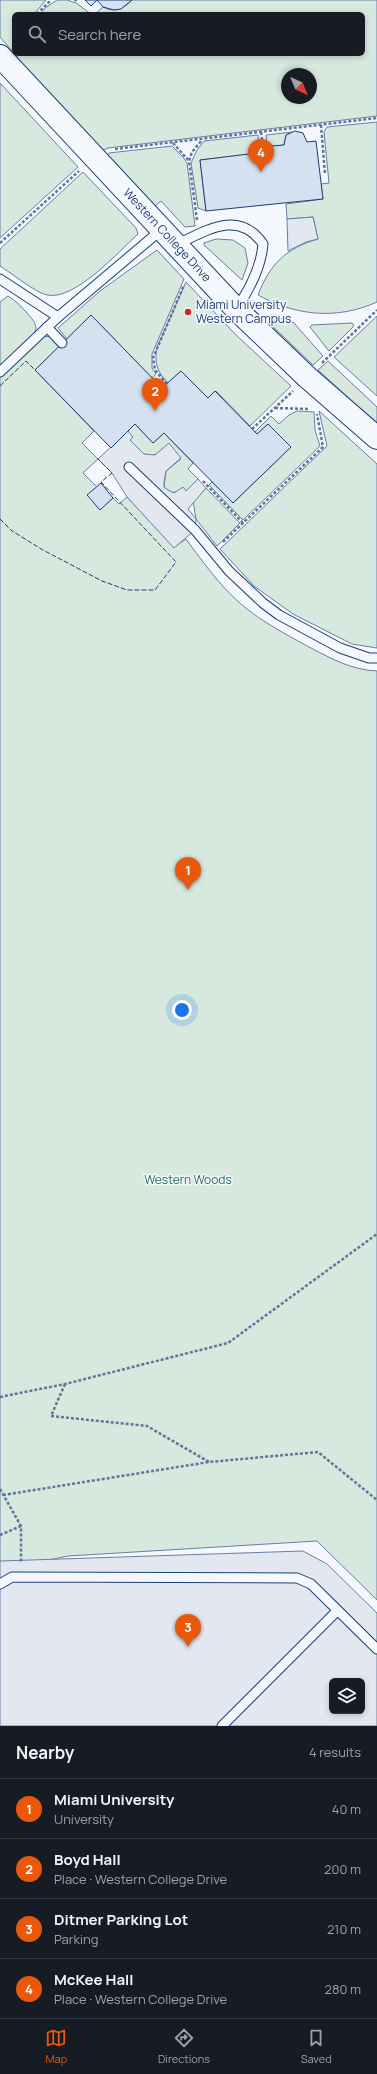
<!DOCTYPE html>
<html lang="en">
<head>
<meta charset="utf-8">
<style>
	body { margin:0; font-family:Manrope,sans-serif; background:#242831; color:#f1f3f6 }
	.controls { position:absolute; right:12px; bottom:12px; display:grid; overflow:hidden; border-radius:6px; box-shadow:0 2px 6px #0003 }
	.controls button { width:36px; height:36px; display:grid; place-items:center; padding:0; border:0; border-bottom:1px solid #363941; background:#171b24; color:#f1f3f6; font:20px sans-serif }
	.compass { position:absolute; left:281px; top:68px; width:36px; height:36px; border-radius:50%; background:#171b24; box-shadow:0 2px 6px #0003; rotate:136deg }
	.you { position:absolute; left:182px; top:1010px; width:14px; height:14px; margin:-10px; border:3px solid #fff; border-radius:50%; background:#1a73e8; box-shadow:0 0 0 6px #1a73e833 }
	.badge { display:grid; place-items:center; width:26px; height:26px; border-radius:50%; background:#ea580c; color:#fff; font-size:13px; font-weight:700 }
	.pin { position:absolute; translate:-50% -33px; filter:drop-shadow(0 1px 2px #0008) }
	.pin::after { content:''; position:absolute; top:21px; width:14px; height:12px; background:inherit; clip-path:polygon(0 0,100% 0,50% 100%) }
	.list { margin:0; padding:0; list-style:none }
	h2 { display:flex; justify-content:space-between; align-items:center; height:52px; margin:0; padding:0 16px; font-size:17px }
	h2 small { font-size:13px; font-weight:400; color:#9ea1a6 }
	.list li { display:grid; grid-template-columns:26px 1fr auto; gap:12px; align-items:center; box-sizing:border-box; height:60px; padding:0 16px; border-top:1px solid #363941 }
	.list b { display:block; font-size:15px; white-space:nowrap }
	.list p { margin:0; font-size:13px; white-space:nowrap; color:#9ea1a6 }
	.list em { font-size:13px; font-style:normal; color:#9ea1a6 }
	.icon { flex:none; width:22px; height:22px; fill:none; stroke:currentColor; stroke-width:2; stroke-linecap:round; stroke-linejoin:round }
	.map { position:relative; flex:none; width:377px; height:1726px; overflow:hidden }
	.search { position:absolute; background:#171b24; box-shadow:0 2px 6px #0003; left:12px; right:12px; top:12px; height:44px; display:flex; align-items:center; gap:10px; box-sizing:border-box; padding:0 14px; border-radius:6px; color:#9ea1a6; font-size:15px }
	.sheet { height:292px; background:#171b24 }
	nav { display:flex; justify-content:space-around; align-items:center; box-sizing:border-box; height:56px; border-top:1px solid #363941; background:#171b24; font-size:11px; color:#9ea1a6 }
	nav a { display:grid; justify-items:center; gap:2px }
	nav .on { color:#ea580c }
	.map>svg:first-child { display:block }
	.green { fill:#d7e8df; stroke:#687fa3; fill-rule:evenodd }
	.parking { fill:#e3e8f0; stroke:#687fa3; fill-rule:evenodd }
	.building { fill:#d5e0f0; stroke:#1d3f73 }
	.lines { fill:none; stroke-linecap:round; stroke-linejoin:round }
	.service-casing { stroke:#1d3f73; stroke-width:11 }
	.tertiary-casing { stroke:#1d3f73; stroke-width:24 }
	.path { stroke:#5e769c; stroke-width:2.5; stroke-dasharray:3 2; stroke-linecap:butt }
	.service { stroke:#f4f7fb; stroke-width:9 }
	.tertiary { stroke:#f4f7fb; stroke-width:22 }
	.fence { stroke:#1d3f73; stroke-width:1; stroke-dasharray:5 2; stroke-linecap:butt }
	.poi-dot { fill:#c62828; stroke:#f4f7fb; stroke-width:1.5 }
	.labels { text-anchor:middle; stroke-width:3; stroke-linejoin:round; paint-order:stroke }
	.street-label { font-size:12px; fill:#1d3f73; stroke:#f4f7fb }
	.poi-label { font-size:12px; fill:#1d3f73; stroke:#f4f7fb; text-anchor:start }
	.park-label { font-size:12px; fill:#2c6c60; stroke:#f4f7fb }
</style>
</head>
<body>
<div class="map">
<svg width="377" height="1726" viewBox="0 0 377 1726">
	<rect width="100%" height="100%" fill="#f4f7fb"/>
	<g class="green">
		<path d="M 0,0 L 46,0 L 34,14 L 14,14 L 14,50 L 12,51 L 0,37 Z"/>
		<path d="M 57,0 L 67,0 L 76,3 L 91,14 L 40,14 L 45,8 Z"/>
		<path d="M 132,0 L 377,0 L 377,116 L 108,148 L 102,151 L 28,71 L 17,57 L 18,54 L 363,54 L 363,14 L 95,14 L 103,7 C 114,13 124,9 132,0 ZM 287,74 L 311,74 L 311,98 L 287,98 Z"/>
		<path d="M 0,83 L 78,167 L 0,238 Z"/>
		<path d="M 377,122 L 377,302 C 337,320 296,316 258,295 C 270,264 286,248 318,239 L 313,217 L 287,219 L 286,204 L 323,199 L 321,184 L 329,183 L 324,132 L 327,127 Z"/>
		<path d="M 292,132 L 286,135 L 284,145 L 267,147 L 266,135 Z"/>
		<path d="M 258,135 L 259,146 L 252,148 L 252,154 L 200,160 L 206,211 L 198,208 L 191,163 L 197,150 L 204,141 Z"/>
		<path d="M 172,146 L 183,157 L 187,163 L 195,226 L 185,227 L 161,201 L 155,206 L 107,156 L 109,153 Z"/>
		<path d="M 83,172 L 136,228 L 138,234 C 119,251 75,301 47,295 C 36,293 10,272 0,266 L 0,249 Z"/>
		<path d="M 216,239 L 233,240 L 245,248 L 248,263 L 242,280 L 204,245 L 204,243 Z"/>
		<path d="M 157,250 L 184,279 L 152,354 L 152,368 L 156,374 L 152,378 L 91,315 L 67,339 L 58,328 L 100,291 Z"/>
		<path d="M 186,282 L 235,334 L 291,386 L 250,426 L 216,391 L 208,398 L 181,371 L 168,383 C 157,372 154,363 157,347 Z"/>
		<path d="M 8,296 C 16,301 21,306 27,313 C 31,318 36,322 36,329 C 35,337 7,360 0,367 L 0,302 Z"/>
		<path d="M 270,315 L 293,322 L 323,356 L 313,365 L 265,319 Z"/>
		<path d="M 377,316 L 377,396 L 334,357 Z"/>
		<path d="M 352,323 L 354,326 L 329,351 L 310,327 L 312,325 Z"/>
		<path d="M 43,336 L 51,337 L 59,347 L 35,370 L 94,431 L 82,443 L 98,459 L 83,473 L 97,487 L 100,509 L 113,498 L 119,504 L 127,497 L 174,547 L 186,539 C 203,562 219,585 241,604 C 262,622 287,635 311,648 C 332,659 352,670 377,671 L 377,1600 L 317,1541 L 68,1556 L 0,1570 L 0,377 Z"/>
		<path d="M 328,361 L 377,407 L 377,424 L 318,370 Z"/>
		<path d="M 297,411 L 314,412 L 315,430 L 320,446 L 243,520 L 209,485 L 212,482 L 233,503 L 291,447 L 268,424 L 257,434 L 255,432 L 271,416 L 279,424 L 289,415 Z"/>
		<path d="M 319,411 L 377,464 L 377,648 L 352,644 L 293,614 L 254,586 L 220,549 L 327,446 Z"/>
		<path d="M 135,424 L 153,443 L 164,433 L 193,463 L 188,469 L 198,479 L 186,491 L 183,488 C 175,494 171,494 164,487 L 166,471 L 181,459 L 158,453 L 151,456 L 144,454 L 130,440 L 128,431 Z"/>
		<path d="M 206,488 L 240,523 L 217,546 L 196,519 L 193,501 Z"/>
	</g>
	<g class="parking">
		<path d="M 313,217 L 318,239 L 306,242 L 288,251 L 287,219 Z"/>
		<path d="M 128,431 L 133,437 L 130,440 L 144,454 L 155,455 L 169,443 L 181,458 L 166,471 L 164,482 L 164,487 L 168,490 L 174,493 L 183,487 L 186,491 L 198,479 L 206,488 L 188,509 L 196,519 L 195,530 L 174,548 L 127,497 L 112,473 L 98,459 Z"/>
		<path d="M 303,1551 L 327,1564 L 377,1613 L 377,1726 L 0,1726 L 0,1561 ZM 332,1681 L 362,1681 L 362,1711 L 332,1711 Z"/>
	</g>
	<g class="building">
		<path d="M 85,0 L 132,0 L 121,9 L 114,10 L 103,7 L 97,0 L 91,6 Z"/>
		<path d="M 295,131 L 303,133 L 307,142 L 316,141 L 323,199 L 206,211 L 200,160 L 273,151 L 272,146 L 284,145 L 286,135 Z"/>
		<path d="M 91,315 L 162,388 L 181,371 L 208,398 L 215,391 L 257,434 L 268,424 L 291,447 L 233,503 L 164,433 L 153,443 L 135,424 L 111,448 L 35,370 Z"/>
		<path d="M 101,483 L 113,498 L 100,510 L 87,495 Z"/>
	</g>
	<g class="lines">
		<defs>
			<g id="service">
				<path d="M 176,245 C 207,230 239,209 263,244 C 261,268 250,289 236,309"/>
				<path d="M 0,279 L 58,317"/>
				<path d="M 47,327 L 62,343"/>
				<path d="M 0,372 L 58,317 L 161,230"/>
				<path d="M 129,467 L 195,530 L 229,571 L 263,603 L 279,615 L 340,648 L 369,658 L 377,658"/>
				<path d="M 0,1584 L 12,1577 L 297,1578 L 311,1584 L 377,1649"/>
				<path d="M 222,1726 L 337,1611"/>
			</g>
			<g id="tertiary">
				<path id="s1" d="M 0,56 L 236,309 L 307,377 L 377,438"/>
			</g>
		</defs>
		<use href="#service" class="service-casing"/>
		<use href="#tertiary" class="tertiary-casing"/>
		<g class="path">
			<path d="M 74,0 L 78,0"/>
			<path d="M 37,14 L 51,0"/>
			<path d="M 321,125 L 325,174"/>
			<path d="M 261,132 L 264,152"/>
			<path d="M 173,143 L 189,161"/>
			<path d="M 115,149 L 377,118"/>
			<path d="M 197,220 L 189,161 L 192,152 L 202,140"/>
			<path d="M 0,243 L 79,171"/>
			<path d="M 322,363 L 377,310"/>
			<path d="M 167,384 L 155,370 L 153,358 L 184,285"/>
			<path d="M 275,408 L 310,409"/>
			<path d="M 252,429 L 293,391"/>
			<path d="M 203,481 L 243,523"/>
			<path d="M 223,542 L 323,447 L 317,414"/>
			<path d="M 65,1384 L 51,1416 L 147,1426 L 209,1462"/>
			<path d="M 0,1397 L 65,1384 L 228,1343 L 377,1234"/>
			<path d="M 0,1489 L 21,1526 L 21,1563"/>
			<path d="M 3,1495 L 209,1462 L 318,1452 L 377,1500"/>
			<path d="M 0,1535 L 21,1526"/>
		</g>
		<use href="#service" class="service"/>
		<use href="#tertiary" class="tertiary"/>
		<g class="fence">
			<path d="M 0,386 L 26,361 L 35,370"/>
			<path d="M 0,519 L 12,531 L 43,550 L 102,581 L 127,590 L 155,590 L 176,562 L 101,482 L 112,473 L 98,459"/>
		</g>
	</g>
	<circle class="poi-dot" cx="188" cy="312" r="4"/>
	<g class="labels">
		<g class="street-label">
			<text dy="4" stroke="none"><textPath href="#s1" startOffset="245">Western College Drive</textPath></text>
		</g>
		<g class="poi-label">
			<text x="196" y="309">Miami University<tspan x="196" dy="14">Western Campus</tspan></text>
		</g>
		<g class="park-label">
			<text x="188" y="1184">Western Woods</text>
		</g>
	</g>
</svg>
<div class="controls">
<button><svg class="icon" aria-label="layers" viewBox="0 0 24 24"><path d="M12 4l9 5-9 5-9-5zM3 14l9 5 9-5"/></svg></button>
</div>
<svg class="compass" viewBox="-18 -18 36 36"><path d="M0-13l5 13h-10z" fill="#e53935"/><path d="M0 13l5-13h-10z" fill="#9ea1a6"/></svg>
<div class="you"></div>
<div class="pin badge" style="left:188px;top:890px">1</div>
<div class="pin badge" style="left:155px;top:411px">2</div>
<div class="pin badge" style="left:188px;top:1647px">3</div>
<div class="pin badge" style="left:261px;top:172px">4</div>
<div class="search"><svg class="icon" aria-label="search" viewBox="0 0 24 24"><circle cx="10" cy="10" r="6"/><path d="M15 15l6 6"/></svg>Search here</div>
</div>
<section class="sheet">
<h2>Nearby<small>4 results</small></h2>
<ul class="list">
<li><span class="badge">1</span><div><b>Miami University</b><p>University</p></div><em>40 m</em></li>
<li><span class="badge">2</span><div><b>Boyd Hall</b><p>Place · Western College Drive</p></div><em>200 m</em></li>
<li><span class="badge">3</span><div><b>Ditmer Parking Lot</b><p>Parking</p></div><em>210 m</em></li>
<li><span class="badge">4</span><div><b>McKee Hall</b><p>Place · Western College Drive</p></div><em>280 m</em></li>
</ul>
</section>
<nav>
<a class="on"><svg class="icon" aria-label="map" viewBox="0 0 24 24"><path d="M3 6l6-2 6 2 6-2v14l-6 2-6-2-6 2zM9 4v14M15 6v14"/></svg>Map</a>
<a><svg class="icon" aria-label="directions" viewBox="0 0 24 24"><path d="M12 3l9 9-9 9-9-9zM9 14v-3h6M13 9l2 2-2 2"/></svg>Directions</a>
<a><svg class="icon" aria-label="saved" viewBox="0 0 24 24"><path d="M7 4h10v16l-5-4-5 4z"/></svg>Saved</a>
</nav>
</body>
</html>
